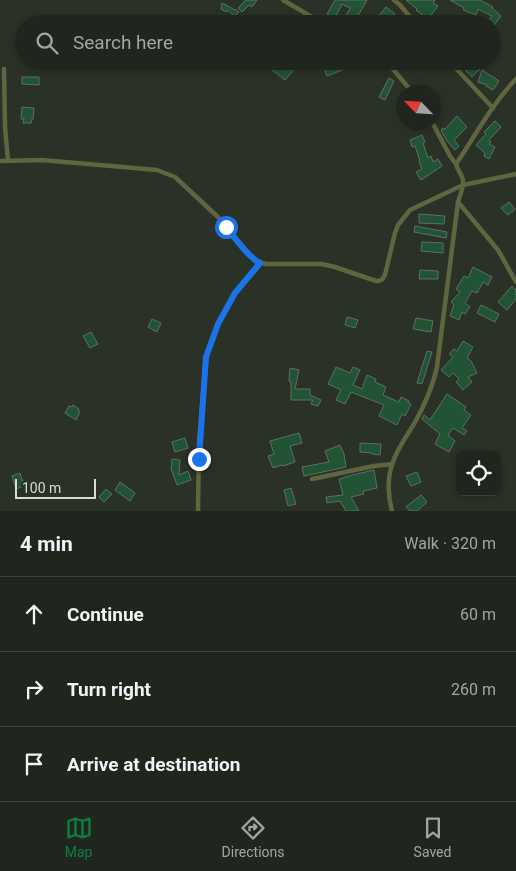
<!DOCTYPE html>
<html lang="en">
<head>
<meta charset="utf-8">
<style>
	body { margin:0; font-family:Roboto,sans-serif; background:#282e26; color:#f1f3f6 }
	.controls { position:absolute; right:15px; bottom:15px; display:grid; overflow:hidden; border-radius:8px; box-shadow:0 2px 8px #0003 }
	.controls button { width:45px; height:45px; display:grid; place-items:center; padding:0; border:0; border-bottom:1px solid #3d433b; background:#20261d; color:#f1f3f6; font:25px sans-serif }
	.compass { position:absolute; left:396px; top:85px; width:45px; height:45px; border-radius:50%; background:#20261d; box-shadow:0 2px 8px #0003; rotate:295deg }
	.scale { position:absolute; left:15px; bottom:12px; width:81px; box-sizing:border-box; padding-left:5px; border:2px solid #d7dcd5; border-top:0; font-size:14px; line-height:18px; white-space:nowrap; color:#d7dcd5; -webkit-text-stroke:4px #2a3227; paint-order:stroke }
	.stop { position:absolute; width:15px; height:15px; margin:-11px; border:4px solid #1a73e8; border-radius:50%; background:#fff }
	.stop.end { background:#1a73e8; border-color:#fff; box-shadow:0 1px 5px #0008 }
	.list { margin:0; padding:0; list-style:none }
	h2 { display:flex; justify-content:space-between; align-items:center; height:65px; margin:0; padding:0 20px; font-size:21px }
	h2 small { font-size:16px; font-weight:400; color:#a2a5a4 }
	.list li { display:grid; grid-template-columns:32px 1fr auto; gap:15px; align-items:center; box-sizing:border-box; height:75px; padding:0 20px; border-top:1px solid #3d433b }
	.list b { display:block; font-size:19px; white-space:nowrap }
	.list em { font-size:16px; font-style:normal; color:#a2a5a4 }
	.icon { flex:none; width:28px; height:28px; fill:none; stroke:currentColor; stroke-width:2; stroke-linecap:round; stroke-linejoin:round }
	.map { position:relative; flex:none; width:516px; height:511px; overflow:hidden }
	.search { position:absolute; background:#20261d; box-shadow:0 2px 8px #0003; left:15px; right:15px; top:15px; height:55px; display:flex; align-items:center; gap:12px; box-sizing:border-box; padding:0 18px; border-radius:28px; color:#a2a5a4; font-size:19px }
	.sheet { height:290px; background:#20261d }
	nav { display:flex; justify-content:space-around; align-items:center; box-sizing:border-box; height:70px; border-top:1px solid #3d433b; background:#20261d; font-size:14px; color:#a2a5a4 }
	nav a { display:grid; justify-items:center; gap:2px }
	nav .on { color:#0b8043 }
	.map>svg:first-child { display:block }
	.building { fill:#205435; stroke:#606e64 }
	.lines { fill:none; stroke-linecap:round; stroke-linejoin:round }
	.minor { stroke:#5f653f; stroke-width:4.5 }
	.route { stroke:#1a73e8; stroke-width:6 }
</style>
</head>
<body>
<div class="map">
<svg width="516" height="511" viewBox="0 0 516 511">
	<rect width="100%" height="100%" fill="#2a3227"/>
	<g class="building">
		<path d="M 246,0 L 257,0 L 252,7 L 249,5 L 242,12 L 238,8 Z"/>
		<path d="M 335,0 L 367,0 L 355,21 L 346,16 L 350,8 L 342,4 L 335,18 L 327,14 Z"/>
		<path d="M 406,0 L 435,0 L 433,3 L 438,6 L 428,19 L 416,10 L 417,9 Z"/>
		<path d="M 450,0 L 480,0 L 493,7 L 492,8 L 501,16 L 494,25 L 489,20 L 492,16 L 478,9 L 476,15 L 463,10 L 464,8 Z"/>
		<path d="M 222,3 L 235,10 L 235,9 L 239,12 L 235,16 L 227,10 L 226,12 L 221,9 Z"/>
		<path d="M 386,7 L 395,14 L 387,24 L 382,24 L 376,19 Z"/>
		<path d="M 279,61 L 301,61 L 285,80 L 272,70 Z"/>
		<path d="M 341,61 L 354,61 L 350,69 L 347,68 L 327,76 L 324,68 Z"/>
		<path d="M 470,61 L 477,61 L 482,67 L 472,77 L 463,68 Z"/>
		<path d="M 482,70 L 499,81 L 493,90 L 486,86 L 487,85 L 478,82 Z"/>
		<path d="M 22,77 L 39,77 L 39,85 L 22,84 Z"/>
		<path d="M 389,78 L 394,81 L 385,100 L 379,97 Z"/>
		<path d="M 22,107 L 34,108 L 33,119 L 32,119 L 31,123 L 23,123 L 24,119 L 21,119 Z"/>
		<path d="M 457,116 L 467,127 L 454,140 L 459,146 L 455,150 L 447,141 L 441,130 L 443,128 L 445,129 Z"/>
		<path d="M 495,121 L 501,127 L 489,140 L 491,142 L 489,144 L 495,147 L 489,159 L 484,156 L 485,153 L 476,145 L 486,134 L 484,132 Z"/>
		<path d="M 422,135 L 425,142 L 423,143 L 428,158 L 431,156 L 433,162 L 438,159 L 442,166 L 421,180 L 416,172 L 422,169 L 419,162 L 420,161 L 415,146 L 412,147 L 410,140 Z"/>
		<path d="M 509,202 L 515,209 L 508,215 L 501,208 Z"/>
		<path d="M 419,214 L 445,216 L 444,224 L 419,223 Z"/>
		<path d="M 415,226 L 447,232 L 446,238 L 414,232 Z"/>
		<path d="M 422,242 L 443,243 L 443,253 L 421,251 Z"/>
		<path d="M 473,267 L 492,277 L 488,285 L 483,282 L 477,293 L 472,291 L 465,303 L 470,307 L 465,314 L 462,312 L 459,320 L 450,316 L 454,305 L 451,302 L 460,292 L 456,289 L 464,276 L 468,278 Z"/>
		<path d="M 420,270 L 438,271 L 438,279 L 419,279 Z"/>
		<path d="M 512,286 L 516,290 L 516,299 L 507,310 L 498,302 Z"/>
		<path d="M 481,305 L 499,314 L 495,322 L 477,313 Z"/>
		<path d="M 347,317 L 358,320 L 355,328 L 345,325 Z"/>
		<path d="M 416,318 L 433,321 L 431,332 L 413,329 Z"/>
		<path d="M 152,319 L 161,323 L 157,332 L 148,327 Z"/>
		<path d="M 91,332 L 98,344 L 90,348 L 83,336 Z"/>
		<path d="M 463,341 L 473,347 L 467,358 L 471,361 L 477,373 L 468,377 L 472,382 L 463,390 L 456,382 L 459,379 L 453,373 L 449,377 L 441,370 L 453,357 L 449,354 L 454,349 L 457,351 Z"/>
		<path d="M 427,351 L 432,352 L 422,384 L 417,383 Z"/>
		<path d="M 336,367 L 350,373 L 353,367 L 360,370 L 353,385 L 362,389 L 367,375 L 376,379 L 375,382 L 386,387 L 383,395 L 399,402 L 401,397 L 409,401 L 408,402 L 411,404 L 405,416 L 402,414 L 397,425 L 379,416 L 384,405 L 351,392 L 345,404 L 336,400 L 341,390 L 328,384 Z"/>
		<path d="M 290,368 L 299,370 L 295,389 L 310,389 L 310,395 L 321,400 L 318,406 L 311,404 L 313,400 L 291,400 L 291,382 L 289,381 Z"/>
		<path d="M 447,394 L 466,407 L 464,410 L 471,415 L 462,428 L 467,431 L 464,435 L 453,428 L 448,435 L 455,441 L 449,452 L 435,444 L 440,434 L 422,419 L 424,415 L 430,420 Z"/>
		<path d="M 73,405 L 79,409 L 78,411 L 80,412 L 76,420 L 65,413 L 69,406 L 72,407 Z"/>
		<path d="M 299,433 L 302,443 L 290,446 L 295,462 L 283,466 L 282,465 L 273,468 L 268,456 L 274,454 L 270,441 Z"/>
		<path d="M 185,438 L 188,448 L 175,452 L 172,442 Z"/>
		<path d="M 360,443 L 381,444 L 380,455 L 372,454 L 372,453 L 360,452 Z"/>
		<path d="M 340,445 L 344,454 L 346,467 L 304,476 L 302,467 L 329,462 L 325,451 Z"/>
		<path d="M 172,459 L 180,460 L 179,475 L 188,471 L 191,480 L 177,485 L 172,471 L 171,470 Z"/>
		<path d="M 374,470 L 377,488 L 363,491 L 364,494 L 351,497 L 359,511 L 346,511 L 340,501 L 327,503 L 326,497 L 343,495 L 339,479 L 352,475 Z"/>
		<path d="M 417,472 L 421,482 L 411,486 L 406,476 Z"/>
		<path d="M 20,473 L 24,486 L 16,489 L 12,476 Z"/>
		<path d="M 120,482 L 135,493 L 130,501 L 115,490 Z"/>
		<path d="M 291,488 L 296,504 L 288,506 L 284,490 Z"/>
		<path d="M 106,489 L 112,494 L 104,502 L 99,497 Z"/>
		<path d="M 421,495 L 427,502 L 417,511 L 410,511 L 406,507 Z"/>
	</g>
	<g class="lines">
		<g class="minor">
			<path d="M 283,0 L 324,24"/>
			<path d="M 394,0 L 400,5 L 416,24"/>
			<path d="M 383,61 L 393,69 L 412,92"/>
			<path d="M 449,61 L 493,108"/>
			<path d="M 4,69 L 5,127 L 8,161"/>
			<path d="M 432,122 L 450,156 L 456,164"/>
			<path d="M 0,161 L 42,160 L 157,170 L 175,177 L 218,217 L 255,261 L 266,264 L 322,264 L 335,267 L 376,281 C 381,281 382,280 385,275 L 395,233 L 398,225 L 410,210 L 463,185 L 516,174"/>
			<path d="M 458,202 L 498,250 L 516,282"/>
			<path d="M 312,479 L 374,466 L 392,464"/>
			<path d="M 198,511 L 199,442 L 206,357 L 218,324 L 235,293 L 261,263"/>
			<path d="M 392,511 C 388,497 387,479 392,465 C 396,450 406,437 414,424 C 424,406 433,386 437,367 L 458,202 C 460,195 464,187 463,180 C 462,174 457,170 456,164 C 475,136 492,104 516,79"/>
		</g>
	</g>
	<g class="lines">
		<path class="route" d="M 199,459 L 206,357 L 218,324 L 235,293 L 260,263 C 248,257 235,238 226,227"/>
	</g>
</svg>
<div class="controls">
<button><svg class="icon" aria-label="locate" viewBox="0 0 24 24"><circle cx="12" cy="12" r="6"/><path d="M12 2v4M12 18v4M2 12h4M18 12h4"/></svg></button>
</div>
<svg class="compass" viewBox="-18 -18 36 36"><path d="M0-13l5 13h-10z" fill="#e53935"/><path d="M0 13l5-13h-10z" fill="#a2a5a4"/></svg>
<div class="scale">100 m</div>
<div class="stop" style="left:226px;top:227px"></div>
<div class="stop end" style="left:199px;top:459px"></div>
<div class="search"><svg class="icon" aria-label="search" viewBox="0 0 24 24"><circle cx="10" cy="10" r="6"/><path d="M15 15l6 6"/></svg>Search here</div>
</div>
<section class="sheet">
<h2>4 min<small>Walk · 320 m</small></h2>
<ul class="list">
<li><svg class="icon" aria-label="ahead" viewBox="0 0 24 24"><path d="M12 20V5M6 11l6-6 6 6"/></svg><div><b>Continue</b></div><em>60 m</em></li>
<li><svg class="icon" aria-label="right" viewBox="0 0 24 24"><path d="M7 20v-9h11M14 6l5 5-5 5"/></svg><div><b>Turn right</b></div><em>260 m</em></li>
<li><svg class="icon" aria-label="arrive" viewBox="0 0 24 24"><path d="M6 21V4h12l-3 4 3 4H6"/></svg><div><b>Arrive at destination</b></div></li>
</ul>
</section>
<nav>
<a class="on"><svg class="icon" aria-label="map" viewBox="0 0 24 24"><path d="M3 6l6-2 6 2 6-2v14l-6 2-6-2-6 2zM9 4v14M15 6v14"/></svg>Map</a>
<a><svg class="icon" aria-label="directions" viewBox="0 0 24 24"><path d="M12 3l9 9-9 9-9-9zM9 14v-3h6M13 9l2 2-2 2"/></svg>Directions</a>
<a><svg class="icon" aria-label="saved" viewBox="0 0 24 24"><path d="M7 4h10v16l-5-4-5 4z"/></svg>Saved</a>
</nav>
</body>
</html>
